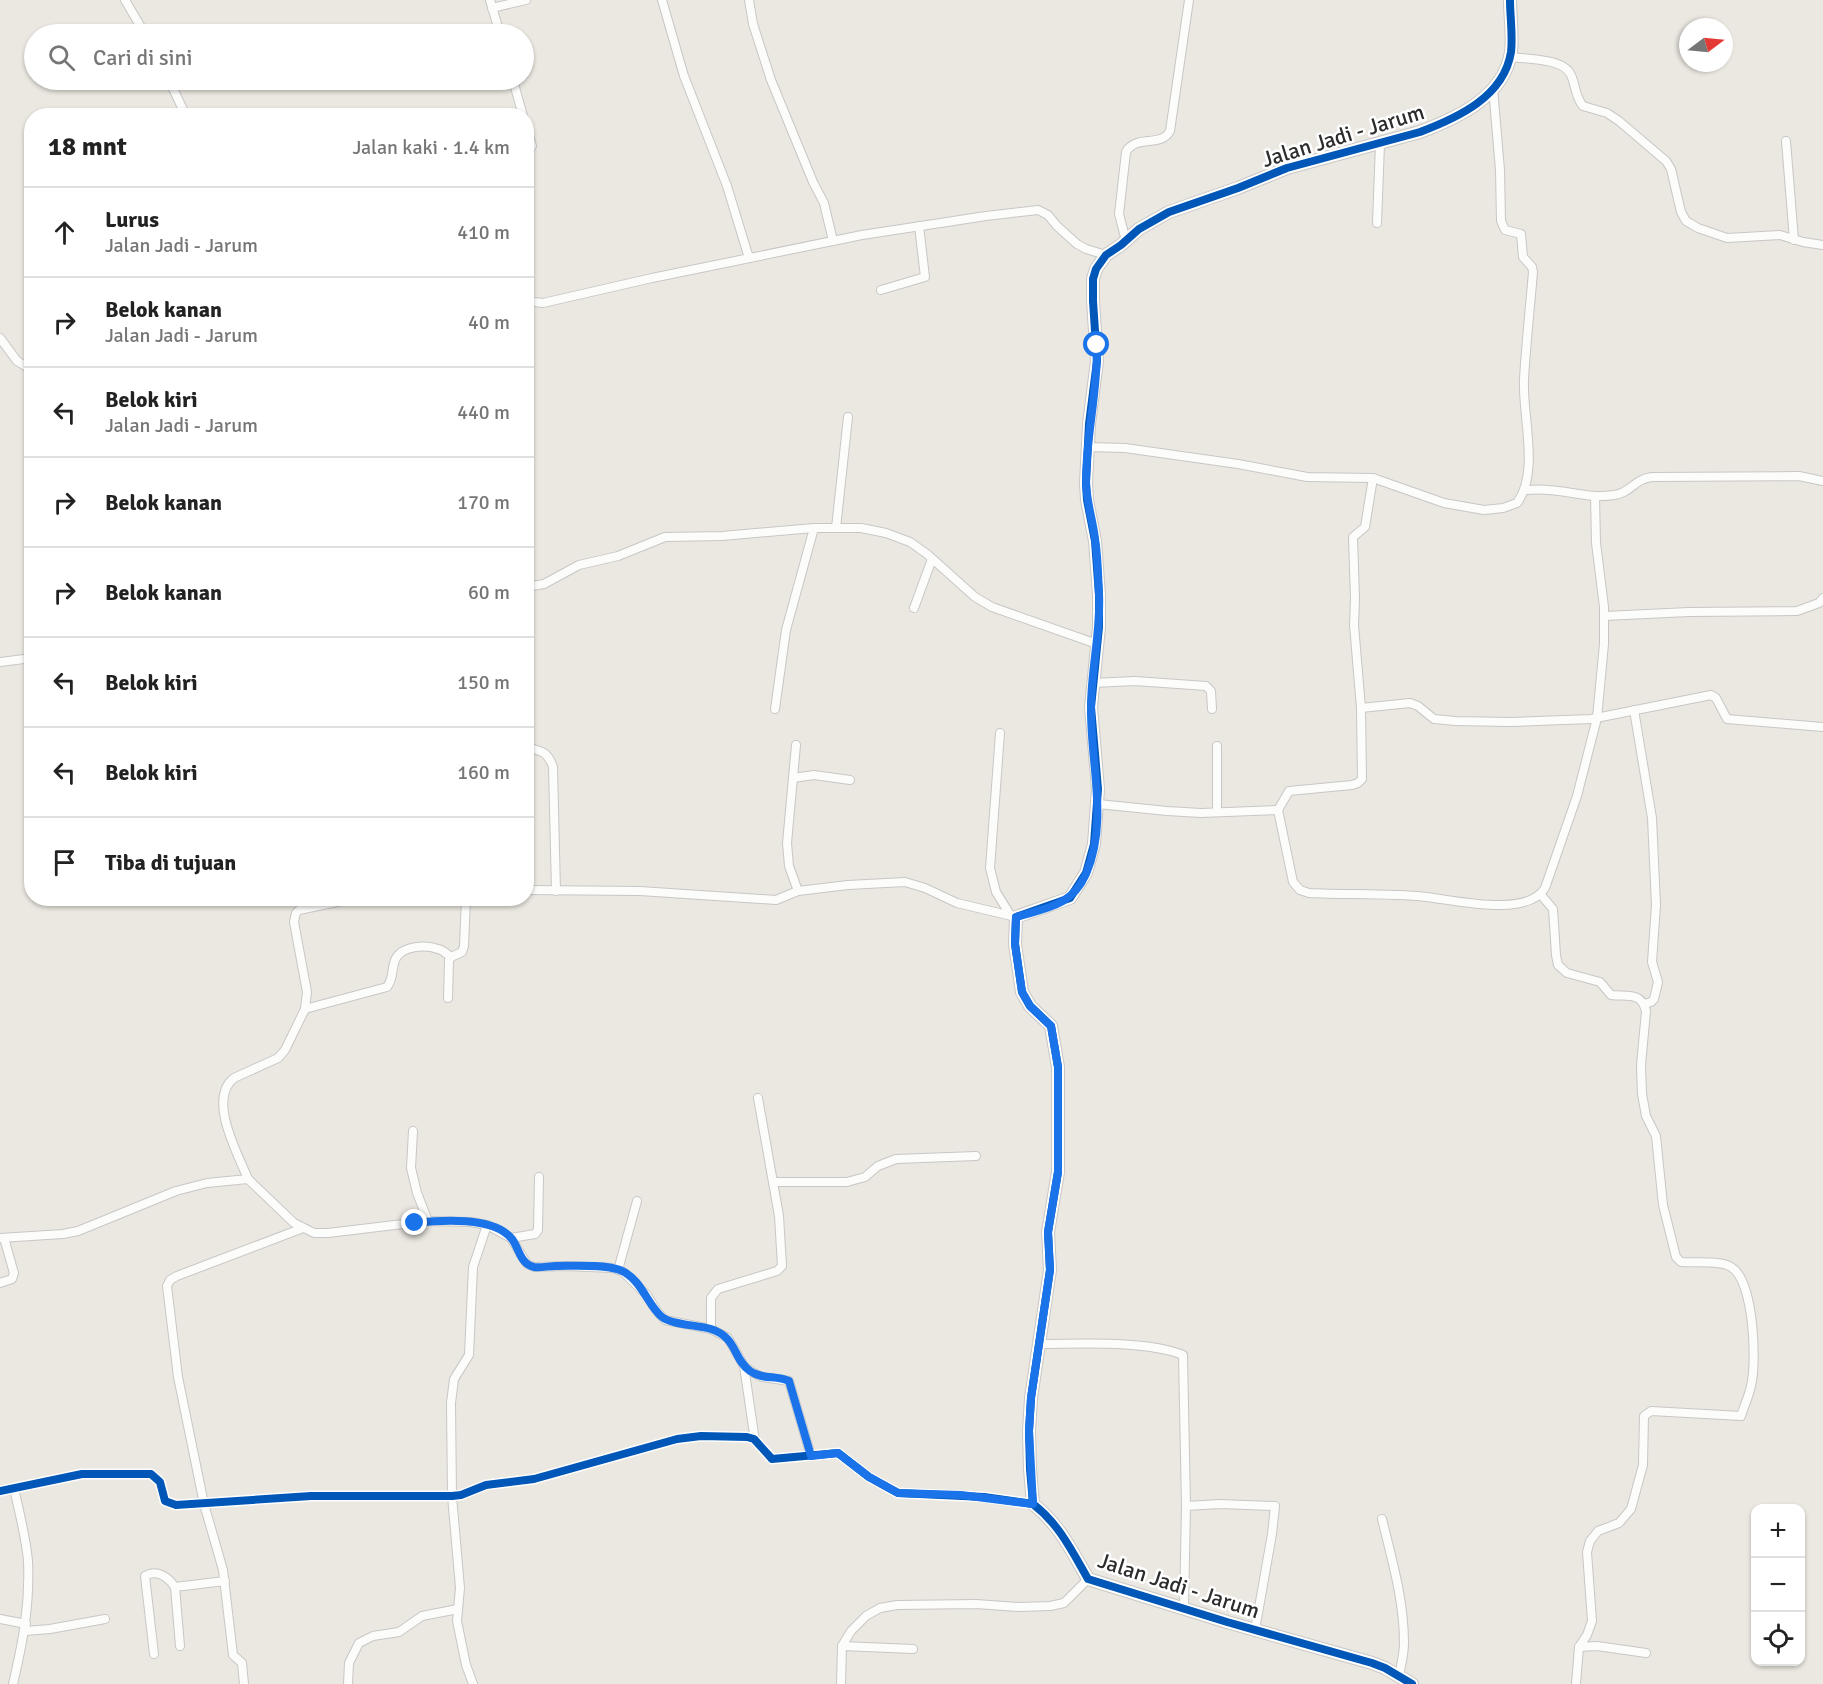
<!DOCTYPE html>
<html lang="id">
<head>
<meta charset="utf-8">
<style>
	body { margin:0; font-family:Signika,sans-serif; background:#f2f2f2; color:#222 }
	.controls { position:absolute; right:18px; bottom:18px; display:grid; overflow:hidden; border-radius:12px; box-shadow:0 2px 4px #0004 }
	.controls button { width:54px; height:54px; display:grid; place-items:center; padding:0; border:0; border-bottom:2px solid #e0e0e0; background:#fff; color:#222; font:30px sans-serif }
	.compass { position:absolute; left:1679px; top:18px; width:54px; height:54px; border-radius:50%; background:#fff; box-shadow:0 2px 4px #0004; rotate:74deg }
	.stop { position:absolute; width:18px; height:18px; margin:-14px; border:4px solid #1a73e8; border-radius:50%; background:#fff }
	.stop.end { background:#1a73e8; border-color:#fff; box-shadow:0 2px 6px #0008 }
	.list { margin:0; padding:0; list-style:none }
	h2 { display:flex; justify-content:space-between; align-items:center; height:78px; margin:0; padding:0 24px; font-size:26px }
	h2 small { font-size:20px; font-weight:400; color:#767676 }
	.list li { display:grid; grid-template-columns:39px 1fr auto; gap:18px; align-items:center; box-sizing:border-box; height:90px; padding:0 24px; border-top:2px solid #e0e0e0 }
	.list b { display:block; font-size:22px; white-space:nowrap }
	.list p { margin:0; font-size:20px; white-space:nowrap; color:#767676 }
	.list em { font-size:20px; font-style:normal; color:#767676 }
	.icon { flex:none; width:33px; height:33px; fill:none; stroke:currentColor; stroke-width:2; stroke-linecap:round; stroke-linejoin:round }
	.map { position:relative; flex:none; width:1823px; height:1684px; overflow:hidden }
	.search { position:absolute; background:#fff; box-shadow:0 2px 4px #0004; left:24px; top:24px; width:510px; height:66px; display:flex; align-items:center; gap:15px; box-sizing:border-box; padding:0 21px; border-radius:33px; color:#767676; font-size:22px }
	.panel { position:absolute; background:#fff; box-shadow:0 2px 4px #0004; left:24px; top:108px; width:510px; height:798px; border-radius:24px }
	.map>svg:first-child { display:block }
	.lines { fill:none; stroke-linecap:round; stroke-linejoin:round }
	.street-casing { stroke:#c8c7c7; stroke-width:10 }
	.secondary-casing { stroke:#c8c7c7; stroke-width:14 }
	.street { stroke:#fcfcfa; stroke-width:8 }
	.secondary { stroke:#fcfcfa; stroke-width:12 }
	.cycleway-casing { stroke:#fff; stroke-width:11 }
	.cycleway { stroke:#0057b8; stroke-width:8 }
	.route { stroke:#1a73e8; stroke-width:8 }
	.labels { text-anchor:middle; stroke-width:5; stroke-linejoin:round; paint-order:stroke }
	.street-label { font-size:22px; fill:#2c2c2c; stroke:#fff }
</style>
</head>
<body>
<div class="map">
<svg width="1823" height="1684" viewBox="0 0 1823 1684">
	<rect width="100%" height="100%" fill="#ebe8e1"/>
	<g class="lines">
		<defs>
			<g id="street">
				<path d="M 125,0 L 145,34"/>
				<path d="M 490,0 L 500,34"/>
				<path d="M 662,0 L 684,76 L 727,186 L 749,258"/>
				<path d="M 749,0 L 753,24 L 771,80 L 813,182 L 824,203 L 833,241"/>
				<path d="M 492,8 L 526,0"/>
				<path d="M 1510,57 C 1526,59 1564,58 1571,75 C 1576,86 1575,97 1583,106 L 1607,113 L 1619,121 L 1666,161 L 1671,169 L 1681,212 L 1686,221 L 1698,228 L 1727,238 L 1780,235 L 1803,242 L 1823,245"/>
				<path d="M 169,80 L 186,116"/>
				<path d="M 513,80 L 523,116"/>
				<path d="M 526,127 L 532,146 L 526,155"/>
				<path d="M 1786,141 L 1794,240"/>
				<path d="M 1377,223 L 1380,144"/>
				<path d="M 1126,241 L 1119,214 L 1126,152 C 1136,134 1161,148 1170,131 L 1189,0"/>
				<path d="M 881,290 L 925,277 L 919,226"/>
				<path d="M 526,301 L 543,303 L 652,278 L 862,235 L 986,216 L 1038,210 L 1048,215 L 1057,226 L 1077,244 L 1086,249 L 1106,255"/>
				<path d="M 0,338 L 17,361 L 32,370"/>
				<path d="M 1087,447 L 1125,448 L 1238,464 L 1307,477 L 1373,478 L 1444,503 L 1484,510 L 1503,508 L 1517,503 C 1540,472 1522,416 1524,379 C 1526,344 1530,308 1533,272 L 1532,267 L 1523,257 L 1521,234 L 1505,230 L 1501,221 L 1500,170 L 1493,88"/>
				<path d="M 1524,490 C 1532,490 1540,489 1548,490 C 1570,491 1591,499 1614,495 C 1631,493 1634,479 1652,477 L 1799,476 L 1823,481"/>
				<path d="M 836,528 L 848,417"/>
				<path d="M 526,587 L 544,584 L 579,565 L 618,556 L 665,537 L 722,536 L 814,528 L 861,528 L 886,533 L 910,542 L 927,554 L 975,597 L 992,607 L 1097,644"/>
				<path d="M 914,608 L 932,559"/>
				<path d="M 1604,616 L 1689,612 L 1797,611 L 1819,603 L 1823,598"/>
				<path d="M 0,662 L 32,658"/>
				<path d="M 1093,683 L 1135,681 L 1206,686 L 1211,691 L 1212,709"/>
				<path d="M 1361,708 L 1410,703 L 1418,706 L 1434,719 L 1455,721 L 1510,722 L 1591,719 L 1711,695 L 1716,698 L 1727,719 L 1823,727"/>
				<path d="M 775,709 L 786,630 L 814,528"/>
				<path d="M 1634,710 L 1652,818 L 1656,905 L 1652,962 L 1658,982 L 1654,999 L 1651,1002 L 1644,1004"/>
				<path d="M 1000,733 L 990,868 L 996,892 L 1011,916"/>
				<path d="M 796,745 L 787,843 L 789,866 L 798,891"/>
				<path d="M 1217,746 L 1217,812"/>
				<path d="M 526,747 C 542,751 548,752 553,767 L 556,891"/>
				<path d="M 793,778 L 814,775 L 850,780"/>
				<path d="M 1098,804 L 1167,811 L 1201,813 L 1278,810 L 1293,882 L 1300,890 L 1309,893 C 1348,895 1387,893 1426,897 C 1455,900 1527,918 1545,888 L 1577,796 L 1597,718 L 1604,644 L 1604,607 L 1596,543 L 1595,496"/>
				<path d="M 1278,810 L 1289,791 L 1352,785 L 1358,783 L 1362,779 L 1361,708 L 1354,625 L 1355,599 L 1353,537 L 1365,527 L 1373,478"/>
				<path d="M 526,890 L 640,891 L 776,900 L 798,891 L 848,885 L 905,882 L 925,888 L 957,903 L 1016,917"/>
				<path d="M 1541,895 L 1553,909 L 1556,955 L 1558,965 L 1567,973 L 1600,982 L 1611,995 C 1627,997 1641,991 1646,1011 L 1641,1065 L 1642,1094 L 1646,1116 L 1656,1136 L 1663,1205 L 1676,1257 L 1681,1262 C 1694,1263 1721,1260 1731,1267 C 1754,1280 1757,1362 1751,1386 C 1749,1396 1744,1406 1741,1416 L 1651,1411 L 1644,1416 L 1643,1465 L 1631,1509 L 1619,1523 L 1598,1531 L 1590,1541 L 1587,1552 L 1592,1621 L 1587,1635 L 1579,1647 L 1576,1684"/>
				<path d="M 448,998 L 449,960 L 451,957 L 462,952 L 464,946 L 466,898"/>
				<path d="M 305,1009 L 387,987 C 394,978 391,970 395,960 C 401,946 425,944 438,949 C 443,950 447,954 451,957"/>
				<path d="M 413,1131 L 411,1168 L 417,1193 L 428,1221"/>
				<path d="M 248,1179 L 294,1223 L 314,1233 L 328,1233 L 428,1221 L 471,1222 L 487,1225 L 511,1238 L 527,1264 L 534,1267 L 565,1266 L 612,1268 L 622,1271 L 647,1295 L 656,1310 L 665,1320 L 711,1329 L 711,1298 L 718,1289 L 777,1271 L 782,1266 L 779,1216 L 758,1098"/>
				<path d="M 773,1182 L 847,1182 L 865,1177 L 878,1166 L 896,1159 L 976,1156"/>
				<path d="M 0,1238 L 63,1234 L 78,1231 L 176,1191 L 207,1183 L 248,1179 C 238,1154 207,1099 234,1078 L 278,1058 L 285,1050 L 305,1009 L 307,992 L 294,922 L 296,913 L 299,910 L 356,898"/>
				<path d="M 511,1238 L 535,1234 L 538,1230 L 539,1177"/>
				<path d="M 618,1270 L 637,1201"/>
				<path d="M 0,1283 L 12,1279 L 14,1273 L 4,1238"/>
				<path d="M 711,1329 L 728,1338 L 744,1366 L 752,1372 L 762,1377 L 789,1381 L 811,1456"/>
				<path d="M 1039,1344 C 1081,1344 1145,1340 1183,1355 L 1186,1506 L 1184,1609"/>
				<path d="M 744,1366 L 755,1441"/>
				<path d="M 0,1491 L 82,1474 L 151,1474 L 160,1482 L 165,1501 L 176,1505 L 311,1496 L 452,1496 L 461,1495 L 486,1485 L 534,1479 L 677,1439 L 701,1436 L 747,1437 L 754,1439 L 772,1459 L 838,1453 L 869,1477 L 898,1493 L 984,1497 L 1033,1504"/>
				<path d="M 1186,1506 L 1220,1504 L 1275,1506 L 1272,1534 L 1255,1630"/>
				<path d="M 1382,1519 C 1392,1560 1404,1600 1404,1643 C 1404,1654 1401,1665 1399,1676"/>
				<path d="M 0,1619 L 26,1624"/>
				<path d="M 25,1631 L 50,1629 L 105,1619"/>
				<path d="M 180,1646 L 175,1587 L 225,1581"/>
				<path d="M 842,1646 L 913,1649"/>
				<path d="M 1579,1647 L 1597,1646 L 1646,1653"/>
				<path d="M 154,1654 L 145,1576 C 157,1569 168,1577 175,1587"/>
				<path d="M 13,1684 C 23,1641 30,1605 28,1561 C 26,1537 19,1512 14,1488"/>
				<path d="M 244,1684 L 242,1663 L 233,1655 L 223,1570 L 204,1504 L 178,1377 L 167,1286 L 170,1280 L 177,1276 L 303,1228"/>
				<path d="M 348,1684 L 349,1663 L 359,1643 L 373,1636 L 399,1632 L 422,1616 L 458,1609"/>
				<path d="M 473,1684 L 466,1665 L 457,1621 L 460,1588 L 452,1496 L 451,1403 L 454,1379 L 469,1355 L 473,1267 L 487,1225"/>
				<path d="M 841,1684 L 842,1646 L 851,1631 L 866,1616 L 880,1608 L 897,1605 L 976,1604 L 1018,1607 L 1050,1606 L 1064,1603 L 1088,1579"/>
			</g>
			<path id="secondary" d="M 1412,1684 L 1385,1668 L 1372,1663 L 1227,1622 L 1088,1579 C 1072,1551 1059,1524 1033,1504 L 1030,1469 L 1029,1431 L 1031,1398 L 1050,1270 L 1048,1232 L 1058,1172 L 1058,1067 L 1051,1026 L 1030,1006 L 1022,992 L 1015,944 L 1016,917 L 1070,898 L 1086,873 L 1094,844 L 1098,789 L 1091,707 L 1099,627 L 1099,595 L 1095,541 L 1087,500 L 1086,483 L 1089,424 L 1097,361 L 1093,301 L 1093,279 L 1096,269 L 1106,255 L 1121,245 L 1139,229 L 1169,212 L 1238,188 L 1287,168 L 1420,132 C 1457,118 1504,97 1511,52 C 1513,35 1510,17 1510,0"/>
		</defs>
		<use href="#street" class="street-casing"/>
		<use href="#secondary" class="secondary-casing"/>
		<use href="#street" class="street"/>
		<use href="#secondary" class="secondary"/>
		<defs>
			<g id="cycleway">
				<path d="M 0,1491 L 82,1474 L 151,1474 L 160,1482 L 165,1501 L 176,1505 L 311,1496 L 452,1496 L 461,1495 L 486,1485 L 534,1479 L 677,1439 L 701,1436 L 747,1437 L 754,1439 L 772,1459 L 838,1453 L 869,1477 L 898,1493 L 984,1497 L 1033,1504"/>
				<path d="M 1412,1684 L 1385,1668 L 1372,1663 L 1227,1622 L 1088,1579 C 1072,1551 1059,1524 1033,1504 L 1030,1469 L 1029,1431 L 1031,1398 L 1050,1270 L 1048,1232 L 1058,1172 L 1058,1067 L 1051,1026 L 1030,1006 L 1022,992 L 1015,944 L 1016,917 L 1070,898 L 1086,873 L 1094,844 L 1098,789 L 1091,707 L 1099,627 L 1099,595 L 1095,541 L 1087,500 L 1086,483 L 1089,424 L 1097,361 L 1093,301 L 1093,279 L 1096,269 L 1106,255 L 1121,245 L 1139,229 L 1169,212 L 1238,188 L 1287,168 L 1420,132 C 1457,118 1504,97 1511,52 C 1513,35 1510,17 1510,0"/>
			</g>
		</defs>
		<use href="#cycleway" class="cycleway-casing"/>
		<use href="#cycleway" class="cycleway"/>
	</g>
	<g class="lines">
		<path class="route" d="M 415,1223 C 440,1220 494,1216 512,1239 C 519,1248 520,1264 534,1267 C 540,1268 549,1266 556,1266 C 574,1266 604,1264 620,1270 C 642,1279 647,1305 662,1317 C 672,1325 698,1325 711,1329 C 738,1338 732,1358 750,1371 C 763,1380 776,1375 789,1381 L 811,1456 L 838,1453 L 869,1477 L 898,1493 L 961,1495 L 1033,1504 L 1029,1431 L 1031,1398 L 1050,1270 L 1048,1232 L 1058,1172 L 1058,1067 L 1051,1026 L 1030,1006 L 1022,992 L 1015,944 L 1016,917 C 1046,908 1072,906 1086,874 C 1109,820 1090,763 1091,707 C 1091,669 1101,632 1099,594 C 1098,576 1098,557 1095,539 C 1093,520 1086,501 1086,481 C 1086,435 1098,391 1097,345"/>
	</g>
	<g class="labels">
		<g class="street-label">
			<text transform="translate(1343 135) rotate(-17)" y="8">Jalan Jadi - Jarum</text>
			<text transform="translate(1179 1585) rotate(18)" y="8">Jalan Jadi - Jarum</text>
		</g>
	</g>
</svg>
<div class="controls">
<button>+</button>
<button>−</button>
<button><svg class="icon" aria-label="locate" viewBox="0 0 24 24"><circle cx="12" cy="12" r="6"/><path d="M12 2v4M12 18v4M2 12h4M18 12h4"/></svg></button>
</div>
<svg class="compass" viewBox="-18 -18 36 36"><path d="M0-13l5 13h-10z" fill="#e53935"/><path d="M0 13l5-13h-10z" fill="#767676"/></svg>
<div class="stop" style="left:1097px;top:345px"></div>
<div class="stop end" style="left:415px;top:1223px"></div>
<div class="search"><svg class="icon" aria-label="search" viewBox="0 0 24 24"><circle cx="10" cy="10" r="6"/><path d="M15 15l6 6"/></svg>Cari di sini</div>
<section class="panel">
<h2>18 mnt<small>Jalan kaki · 1.4 km</small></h2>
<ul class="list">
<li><svg class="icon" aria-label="ahead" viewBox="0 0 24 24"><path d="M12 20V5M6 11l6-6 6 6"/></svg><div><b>Lurus</b><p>Jalan Jadi - Jarum</p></div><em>410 m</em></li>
<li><svg class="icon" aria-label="right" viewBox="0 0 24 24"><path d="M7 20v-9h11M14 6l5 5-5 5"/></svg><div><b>Belok kanan</b><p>Jalan Jadi - Jarum</p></div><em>40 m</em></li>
<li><svg class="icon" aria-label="left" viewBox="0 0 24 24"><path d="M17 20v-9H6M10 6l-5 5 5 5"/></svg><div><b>Belok kiri</b><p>Jalan Jadi - Jarum</p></div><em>440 m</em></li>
<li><svg class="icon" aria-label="right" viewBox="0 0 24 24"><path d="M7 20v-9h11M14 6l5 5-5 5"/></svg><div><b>Belok kanan</b></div><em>170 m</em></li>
<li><svg class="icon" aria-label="right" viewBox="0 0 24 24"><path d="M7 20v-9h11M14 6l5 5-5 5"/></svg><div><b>Belok kanan</b></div><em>60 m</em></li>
<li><svg class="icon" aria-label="left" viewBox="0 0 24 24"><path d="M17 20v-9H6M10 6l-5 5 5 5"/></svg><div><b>Belok kiri</b></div><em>150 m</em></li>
<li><svg class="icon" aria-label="left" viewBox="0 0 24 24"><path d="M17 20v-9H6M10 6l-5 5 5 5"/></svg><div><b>Belok kiri</b></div><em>160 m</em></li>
<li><svg class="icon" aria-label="arrive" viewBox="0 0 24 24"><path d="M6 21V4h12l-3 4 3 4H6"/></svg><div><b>Tiba di tujuan</b></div></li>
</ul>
</section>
</div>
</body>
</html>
